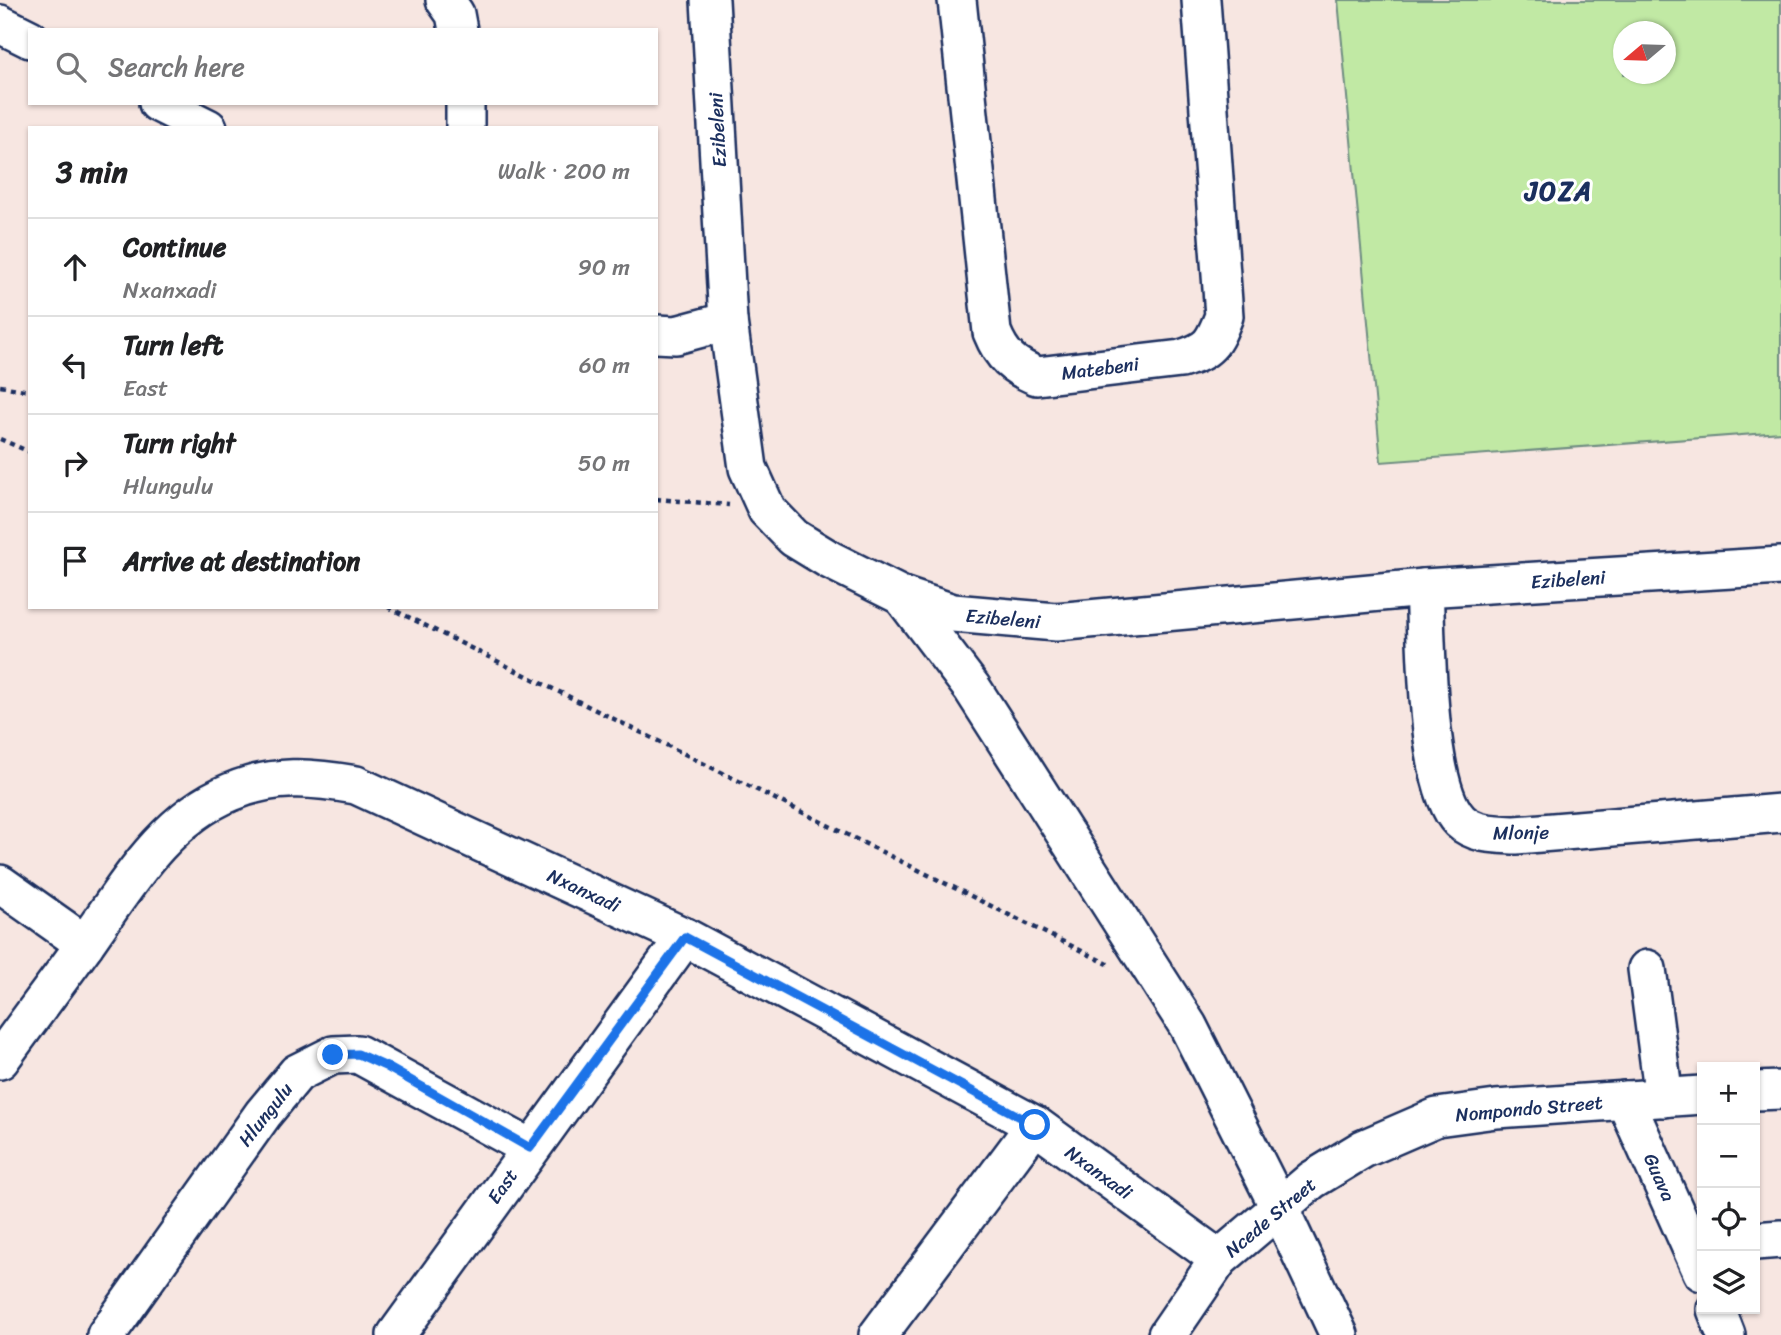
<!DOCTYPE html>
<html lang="en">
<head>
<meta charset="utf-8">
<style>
	body { margin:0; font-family:Sriracha,sans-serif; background:#f6f6f6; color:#202124 }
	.controls { position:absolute; right:21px; bottom:21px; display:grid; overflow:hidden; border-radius:0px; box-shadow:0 2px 5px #0004 }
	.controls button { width:63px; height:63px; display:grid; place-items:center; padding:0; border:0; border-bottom:2px solid #e0e0e0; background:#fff; color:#202124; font:35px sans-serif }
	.compass { position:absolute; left:1613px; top:21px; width:63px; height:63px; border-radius:50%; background:#fff; box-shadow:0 2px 5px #0004; rotate:251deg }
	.stop { position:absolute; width:21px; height:21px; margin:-16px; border:5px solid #1a73e8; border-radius:50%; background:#fff }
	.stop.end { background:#1a73e8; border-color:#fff; box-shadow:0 2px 7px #0008 }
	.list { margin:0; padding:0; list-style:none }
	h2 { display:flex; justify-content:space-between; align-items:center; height:91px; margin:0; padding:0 28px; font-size:30px }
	h2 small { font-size:23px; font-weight:400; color:#757577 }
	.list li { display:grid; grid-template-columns:46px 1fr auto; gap:21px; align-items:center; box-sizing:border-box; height:98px; padding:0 28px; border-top:2px solid #e0e0e0 }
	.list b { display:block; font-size:26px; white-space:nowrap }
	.list p { margin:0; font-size:23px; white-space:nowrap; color:#757577 }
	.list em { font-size:23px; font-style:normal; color:#757577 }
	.icon { flex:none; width:38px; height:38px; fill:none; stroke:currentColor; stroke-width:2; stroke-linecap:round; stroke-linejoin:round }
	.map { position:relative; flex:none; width:1781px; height:1335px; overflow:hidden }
	.search { position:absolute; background:#fff; box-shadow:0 2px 5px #0004; left:28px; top:28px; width:630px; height:77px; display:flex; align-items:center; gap:18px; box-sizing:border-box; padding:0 24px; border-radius:0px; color:#757577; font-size:26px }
	.panel { position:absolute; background:#fff; box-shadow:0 2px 5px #0004; left:28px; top:126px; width:630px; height:483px; border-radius:0px }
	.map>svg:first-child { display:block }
	.green { fill:#c1e9a4; stroke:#6e8c81; stroke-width:2; fill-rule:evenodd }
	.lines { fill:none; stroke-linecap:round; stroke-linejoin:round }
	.minor-casing { stroke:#1b2f5e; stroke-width:42 }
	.path { stroke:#1b2f5e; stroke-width:4.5; stroke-dasharray:5 5; stroke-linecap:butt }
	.minor { stroke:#fff; stroke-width:37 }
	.route { stroke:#1a73e8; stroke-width:9 }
	.labels { text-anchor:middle; stroke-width:6; stroke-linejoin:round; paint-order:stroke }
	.street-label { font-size:19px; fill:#1b2f5e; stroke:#fff }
	.district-label { font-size:26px; font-weight:bold; letter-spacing:2px; fill:#1b2f5e; stroke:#fff }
</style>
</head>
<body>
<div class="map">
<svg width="1781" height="1335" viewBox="0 0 1781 1335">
	<rect width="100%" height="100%" fill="#f7e6e1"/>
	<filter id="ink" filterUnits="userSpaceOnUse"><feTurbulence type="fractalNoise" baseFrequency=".0143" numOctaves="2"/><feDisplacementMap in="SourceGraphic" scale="14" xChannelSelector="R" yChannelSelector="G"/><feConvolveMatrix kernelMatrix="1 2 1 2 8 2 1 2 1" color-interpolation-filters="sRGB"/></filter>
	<g filter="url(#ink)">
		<path class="green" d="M 1338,0 L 1781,0 L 1781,432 L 1381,462 ZM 1624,32 L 1666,32 L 1666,74 L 1624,74 Z"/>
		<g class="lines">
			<defs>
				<g id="minor">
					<path d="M 445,0 L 455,14 L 458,30"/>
					<path d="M 710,0 L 728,321 L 748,468 L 767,510 L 794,538 L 830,560 L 902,596 L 953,613 L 1056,622 L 1424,588 L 1781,566"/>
					<path d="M 957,0 L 992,332 C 1002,357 1013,366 1037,376 L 1181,359 C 1210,350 1213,344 1224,316 L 1201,0"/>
					<path d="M 0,24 L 30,39"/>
					<path d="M 158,103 L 208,128"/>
					<path d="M 465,128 L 465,103"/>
					<path d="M 656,334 L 676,335 L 728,321"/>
					<path d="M 1424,588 C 1427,641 1425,786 1460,821 C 1475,835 1497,834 1516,835 L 1781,813"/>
					<path d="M 902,596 L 972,688 L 1188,1026 L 1279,1207 L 1339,1335"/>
					<path d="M 0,884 L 85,944"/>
					<path d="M 1647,969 L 1664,1098"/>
					<path d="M 0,1060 C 28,1021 57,983 85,944 C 125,888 164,819 231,792 C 274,774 311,777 356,785 L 685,937 L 1035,1125 L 1219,1259"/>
					<path d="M 1755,1091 L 1781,1090"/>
					<path d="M 1625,1100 L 1702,1272"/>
					<path d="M 1755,1241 L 1781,1239"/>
					<path d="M 1716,1309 L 1726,1335"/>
					<path d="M 106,1335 L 263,1114 L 297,1073 L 333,1055 L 358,1054 L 530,1148"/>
					<path d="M 396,1335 L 685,937"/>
					<path d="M 878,1335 L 1035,1125"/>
					<path d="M 1167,1335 L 1219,1259 L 1312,1180 L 1363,1149 L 1437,1117 L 1496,1109 L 1702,1095"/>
				</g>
			</defs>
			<use href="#minor" class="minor-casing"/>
			<g class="path">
				<path d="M 0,386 L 30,391"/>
				<path d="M 0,439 L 30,452"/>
				<path d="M 656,499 L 729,505"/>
				<path d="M 388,607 L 1108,964"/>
			</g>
			<use href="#minor" class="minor"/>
		</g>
	</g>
	<g class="lines" filter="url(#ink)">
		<path class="route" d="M 333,1055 L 358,1054 L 387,1067 L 530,1148 L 685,937 L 1035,1125"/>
	</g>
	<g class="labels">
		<g class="street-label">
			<text transform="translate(717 130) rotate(-93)" y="7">Ezibeleni</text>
			<text transform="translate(1100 368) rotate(-7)" y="7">Matebeni</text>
			<text transform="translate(1568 579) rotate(-4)" y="7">Ezibeleni</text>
			<text transform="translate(1003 618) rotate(5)" y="7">Ezibeleni</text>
			<text transform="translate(1521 832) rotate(-1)" y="7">Mlonje</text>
			<text transform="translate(584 890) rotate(25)" y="7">Nxanxadi</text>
			<text transform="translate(1529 1108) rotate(-5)" y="7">Nompondo Street</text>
			<text transform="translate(265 1114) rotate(-52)" y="7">Hlungulu</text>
			<text transform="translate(1099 1172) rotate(36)" y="7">Nxanxadi</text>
			<text transform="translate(1660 1177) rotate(66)" y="7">Guava</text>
			<text transform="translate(502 1186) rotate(-55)" y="7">East</text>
			<text transform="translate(1270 1217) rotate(-40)" y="7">Ncede Street</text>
		</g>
		<g class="district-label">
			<text x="1559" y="200">JOZA</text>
		</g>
	</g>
</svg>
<div class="controls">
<button>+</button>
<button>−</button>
<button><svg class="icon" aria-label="locate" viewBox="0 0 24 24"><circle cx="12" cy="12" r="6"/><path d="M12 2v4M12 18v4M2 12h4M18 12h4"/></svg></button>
<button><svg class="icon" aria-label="layers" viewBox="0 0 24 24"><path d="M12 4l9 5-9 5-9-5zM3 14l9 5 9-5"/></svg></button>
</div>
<svg class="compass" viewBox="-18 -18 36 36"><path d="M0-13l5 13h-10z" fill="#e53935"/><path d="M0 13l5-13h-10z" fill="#757577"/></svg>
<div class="stop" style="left:1035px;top:1125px"></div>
<div class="stop end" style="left:333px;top:1055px"></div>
<div class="search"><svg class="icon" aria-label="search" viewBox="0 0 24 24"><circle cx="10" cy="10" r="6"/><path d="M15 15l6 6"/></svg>Search here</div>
<section class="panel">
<h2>3 min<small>Walk · 200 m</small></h2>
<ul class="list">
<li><svg class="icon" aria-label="ahead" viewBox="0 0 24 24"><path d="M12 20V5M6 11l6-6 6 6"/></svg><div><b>Continue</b><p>Nxanxadi</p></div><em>90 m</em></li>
<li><svg class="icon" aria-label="left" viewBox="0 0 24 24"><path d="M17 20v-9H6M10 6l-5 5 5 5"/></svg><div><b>Turn left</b><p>East</p></div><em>60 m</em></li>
<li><svg class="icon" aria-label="right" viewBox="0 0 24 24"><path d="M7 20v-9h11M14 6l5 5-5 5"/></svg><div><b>Turn right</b><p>Hlungulu</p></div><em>50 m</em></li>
<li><svg class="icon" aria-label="arrive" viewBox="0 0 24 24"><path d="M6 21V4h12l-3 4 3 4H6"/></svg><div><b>Arrive at destination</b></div></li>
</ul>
</section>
</div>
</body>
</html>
